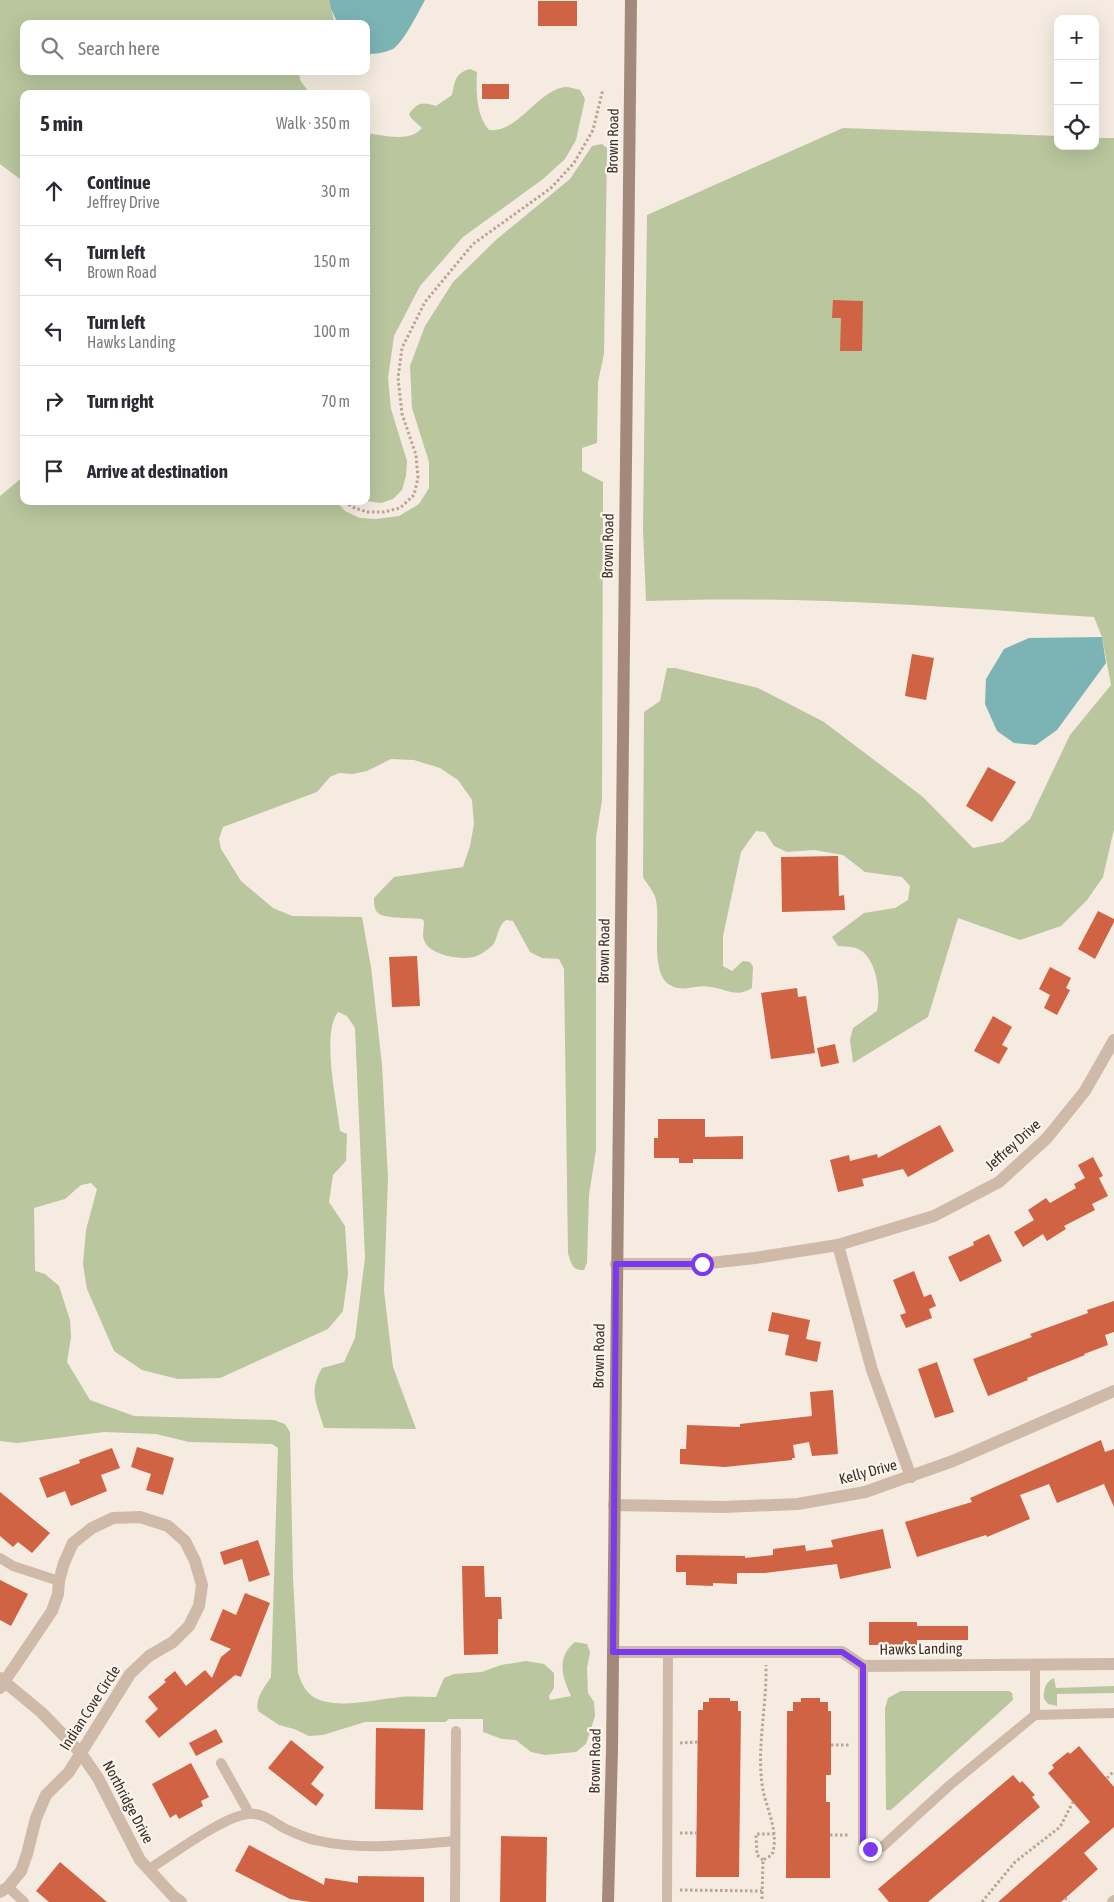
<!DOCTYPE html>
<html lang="en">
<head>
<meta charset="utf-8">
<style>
	body { margin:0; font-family:"Asap Condensed",sans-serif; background:#f2f2f3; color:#2b2b33 }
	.controls { position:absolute; right:15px; top:15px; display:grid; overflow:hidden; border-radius:10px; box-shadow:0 5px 20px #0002 }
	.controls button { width:45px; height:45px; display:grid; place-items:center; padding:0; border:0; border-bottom:1px solid #e1e1e2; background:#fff; color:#2b2b33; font:25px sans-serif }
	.stop { position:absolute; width:15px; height:15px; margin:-11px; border:4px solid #7c3aed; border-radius:50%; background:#fff }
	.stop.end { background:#7c3aed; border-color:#fff; box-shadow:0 1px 5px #0008 }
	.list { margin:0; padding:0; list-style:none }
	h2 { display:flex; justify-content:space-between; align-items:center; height:65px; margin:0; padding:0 20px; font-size:21px }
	h2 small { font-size:16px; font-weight:400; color:#7c7c81 }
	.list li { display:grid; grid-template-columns:32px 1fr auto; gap:15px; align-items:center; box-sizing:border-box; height:70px; padding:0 20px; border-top:1px solid #e1e1e2 }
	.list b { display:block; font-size:19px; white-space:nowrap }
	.list p { margin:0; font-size:16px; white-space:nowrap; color:#7c7c81 }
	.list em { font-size:16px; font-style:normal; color:#7c7c81 }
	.icon { flex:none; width:28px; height:28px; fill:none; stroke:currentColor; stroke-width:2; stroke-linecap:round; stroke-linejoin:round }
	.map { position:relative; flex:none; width:1114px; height:1902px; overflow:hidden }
	.search { position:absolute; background:#fff; box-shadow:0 5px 20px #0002; left:20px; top:20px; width:350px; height:55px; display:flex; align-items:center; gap:12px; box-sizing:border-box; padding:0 18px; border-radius:10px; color:#7c7c81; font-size:19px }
	.panel { position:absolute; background:#fff; box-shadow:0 5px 20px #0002; left:20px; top:90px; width:350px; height:415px; border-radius:10px }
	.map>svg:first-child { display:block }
	.green { fill:#b9c69e }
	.water { fill:#7cb4b5 }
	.building { fill:#d06343 }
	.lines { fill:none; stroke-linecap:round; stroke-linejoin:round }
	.path { stroke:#bba494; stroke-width:3; stroke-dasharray:2.5 2.5; stroke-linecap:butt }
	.lane { stroke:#cfbaaa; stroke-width:10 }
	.street { stroke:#cfbaaa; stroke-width:12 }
	.secondary { stroke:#a3897b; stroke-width:12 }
	.route { stroke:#7c3aed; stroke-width:6 }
	.labels { text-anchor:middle; stroke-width:4.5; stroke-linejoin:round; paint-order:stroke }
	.street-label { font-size:15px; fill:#3c2f2a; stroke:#fcf5ed }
</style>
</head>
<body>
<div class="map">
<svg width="1114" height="1902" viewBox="0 0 1114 1902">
	<rect width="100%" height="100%" fill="#f5ebe0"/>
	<g class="green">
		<path d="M 0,0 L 329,0 L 335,24 L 24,24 L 24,71 L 299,71 L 300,80 L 310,94 L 24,94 L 24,182 L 0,164 Z"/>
		<path d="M 470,69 L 477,72 C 476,91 476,115 489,130 C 517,134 537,91 565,87 C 570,87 576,89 580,90 L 585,99 L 576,140 L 565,159 L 543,179 L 463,237 L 420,286 L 394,336 L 388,378 L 391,409 L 407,461 L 406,476 L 402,490 L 393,499 L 381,503 L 366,501 L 366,133 C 383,135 410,143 422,128 L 412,119 L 409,114 C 418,102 423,102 436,106 L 452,95 C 455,81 455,73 470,69 Z"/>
		<path d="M 843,128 L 1058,136 L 1058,146 L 1095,146 L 1095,138 L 1114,138 L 1114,829 L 1103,877 L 1087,900 L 1061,926 L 1020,940 L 958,918 L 928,1017 L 853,1063 L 850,1040 L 853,1028 L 877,1011 C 881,994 877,957 858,949 C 853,946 844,947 838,946 L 832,937 L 864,913 L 895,908 L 908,900 L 910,886 L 902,877 L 865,872 L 843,855 L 814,850 L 787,852 L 774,846 L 765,832 L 756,831 L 741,852 L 723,936 L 723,966 L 732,971 L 743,961 L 750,962 L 753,967 L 752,988 C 737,998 726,989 711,987 C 697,984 684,993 670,985 C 649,973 661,921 656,900 C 655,893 647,884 643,877 L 644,712 L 660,701 L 667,668 L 675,668 L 758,688 L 824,722 L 923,797 L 973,848 L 1003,842 L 1030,819 L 1070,735 L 1111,685 L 1102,637 L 1094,617 C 945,607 795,595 646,601 L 643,529 L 647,215 Z"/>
		<path d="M 602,144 L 607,148 L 604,354 L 598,382 L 597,443 L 582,448 L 582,471 L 603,482 L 602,800 L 596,837 L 596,1150 L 589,1195 L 587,1263 L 584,1270 C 572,1271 571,1263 568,1253 L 564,969 L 559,959 L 542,958 L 530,952 L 513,921 L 506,920 C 496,928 499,938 492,946 C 488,949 483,953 479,955 C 466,962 429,956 424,940 C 422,935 424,927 424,921 L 422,919 C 412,918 385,919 378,913 C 374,909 374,903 374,898 L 394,877 L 463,867 L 470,846 L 474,824 L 472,800 L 458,780 L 440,768 L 414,760 L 391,759 L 367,771 L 353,774 L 339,773 L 330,777 L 317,792 L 223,827 L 219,839 L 221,849 L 241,881 L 273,908 L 292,916 L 362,917 L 371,967 L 382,1065 L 388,1178 L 384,1291 L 393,1367 L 416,1429 L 324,1428 C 317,1404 308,1392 322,1368 L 344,1362 L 355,1338 L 365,1258 L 355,1028 L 347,1016 L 338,1012 C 321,1034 337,1102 340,1131 L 347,1134 L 346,1161 L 333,1175 L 329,1202 L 345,1226 L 348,1274 L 343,1311 L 328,1329 L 220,1378 L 178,1379 L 142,1370 L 114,1351 L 87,1289 L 83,1264 L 86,1230 L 97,1189 L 91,1183 L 81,1185 L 65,1199 L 34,1208 L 35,1271 L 45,1274 L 59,1286 L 70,1320 L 71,1337 L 67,1362 L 90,1400 L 134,1416 L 274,1420 L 285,1424 L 290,1432 L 293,1578 L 298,1673 C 301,1681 304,1690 312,1696 C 333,1711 377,1699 401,1697 C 412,1696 424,1697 436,1697 L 444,1678 L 454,1674 L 482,1672 L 501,1665 L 526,1661 L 544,1664 L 554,1673 L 554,1688 L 549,1696 L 550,1700 L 571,1696 C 562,1677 556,1657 575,1642 L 587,1644 L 590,1652 L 587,1668 L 588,1693 L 594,1702 L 595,1716 L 586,1744 L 576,1752 L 545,1755 L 531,1752 L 516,1740 L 502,1739 L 483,1732 L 483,1719 L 449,1719 L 445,1722 L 365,1722 L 323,1735 L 309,1736 L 294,1729 L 279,1725 L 258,1711 C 255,1698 264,1688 271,1677 L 278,1448 L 272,1444 L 189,1442 L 156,1434 L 104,1432 L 17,1443 L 0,1441 L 0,496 L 24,476 L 24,501 L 336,501 L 345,511 L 360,518 L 376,519 L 399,516 L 419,504 L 429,488 L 429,462 L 412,408 L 410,366 L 425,326 L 453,282 L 497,239 L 570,179 L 592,146 Z"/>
		<path d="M 1054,1678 L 1056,1688 L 1114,1686 L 1114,1693 L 1057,1694 L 1057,1706 L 1048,1704 L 1044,1699 C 1043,1690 1046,1681 1054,1678 Z"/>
		<path d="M 901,1691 L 1009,1691 L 1012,1693 L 1013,1700 L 891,1810 L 886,1810 L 885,1708 L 888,1698 Z"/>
	</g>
	<g class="water">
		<path d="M 329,0 L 425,0 C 419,11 403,43 393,49 C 384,53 376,54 366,54 L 366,24 L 338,24 L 331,9 Z"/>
		<path d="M 1102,637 L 1106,663 L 1057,730 L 1036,745 L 1014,743 L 997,731 L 985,704 L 986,679 L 1004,649 L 1029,638 Z"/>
	</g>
	<g class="building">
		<rect x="538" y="1" width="39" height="25"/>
		<rect x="482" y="84" width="27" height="15"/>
		<path d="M 833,300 L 863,301 L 862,351 L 840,351 L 841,318 L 832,318 Z"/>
		<path d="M 912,654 L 934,658 L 926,700 L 905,696 Z"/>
		<path d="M 988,767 L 1016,782 L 992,822 L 966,806 Z"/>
		<path d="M 838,856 L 839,896 L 844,895 L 845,910 L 782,912 L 781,857 Z"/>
		<path d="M 1098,911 L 1114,919 L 1114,922 L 1095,959 L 1078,949 Z"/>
		<path d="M 417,956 L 420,1006 L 392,1007 L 389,957 Z"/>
		<path d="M 1050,967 L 1071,978 L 1066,988 L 1070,990 L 1057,1015 L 1044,1008 L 1050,995 L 1039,989 Z"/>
		<path d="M 797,988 L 798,997 L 806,996 L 815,1053 L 771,1059 L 761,993 Z"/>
		<path d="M 993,1016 L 1012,1027 L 1002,1045 L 1008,1048 L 999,1064 L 974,1051 Z"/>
		<path d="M 835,1044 L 839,1063 L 821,1067 L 817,1048 Z"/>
		<path d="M 658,1119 L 705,1119 L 705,1137 L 743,1136 L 743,1159 L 693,1159 L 693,1163 L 679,1163 L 679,1158 L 654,1158 L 654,1138 L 658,1138 Z"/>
		<path d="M 940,1125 L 954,1151 L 908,1177 L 903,1169 L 862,1179 L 864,1186 L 838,1192 L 830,1160 L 849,1155 L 850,1161 L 877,1154 L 878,1158 Z"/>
		<path d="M 1093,1157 L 1103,1176 L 1099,1178 L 1108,1196 L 1092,1204 L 1095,1210 L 1064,1226 L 1066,1229 L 1047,1241 L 1043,1234 L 1023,1247 L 1014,1232 L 1034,1220 L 1028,1210 L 1046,1198 L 1050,1203 L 1076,1188 L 1074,1184 L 1085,1178 L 1078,1165 Z"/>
		<path d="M 989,1234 L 1002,1261 L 960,1282 L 948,1257 L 974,1245 L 973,1242 Z"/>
		<path d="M 914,1271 L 924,1297 L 931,1294 L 936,1306 L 929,1309 L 932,1318 L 906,1328 L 900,1315 L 906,1313 L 893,1280 Z"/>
		<path d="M 1114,1301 L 1114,1332 L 1105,1335 L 1108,1345 L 1084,1354 L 1085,1355 L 1027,1378 L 1028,1380 L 988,1396 L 973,1359 L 1032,1337 L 1030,1334 L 1088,1313 L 1087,1310 Z"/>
		<path d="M 772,1312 L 810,1320 L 806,1339 L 821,1342 L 817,1362 L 785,1355 L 789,1335 L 768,1331 Z"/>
		<path d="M 937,1362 L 954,1412 L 935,1418 L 918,1369 Z"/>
		<path d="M 833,1390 L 838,1454 L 812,1456 L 809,1442 L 793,1445 L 795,1458 L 792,1458 L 792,1460 L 725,1467 L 680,1464 L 680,1449 L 686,1449 L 687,1425 L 740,1427 L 740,1424 L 812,1416 L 810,1392 Z"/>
		<path d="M 1101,1440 L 1105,1452 L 1114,1449 L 1114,1507 L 1104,1484 L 1057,1503 L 1049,1484 L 1020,1495 L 1030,1519 L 987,1537 L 986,1535 L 917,1557 L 905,1522 L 972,1502 L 970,1498 Z"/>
		<path d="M 137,1447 L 174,1458 L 163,1495 L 146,1490 L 151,1474 L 131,1467 Z"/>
		<path d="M 112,1448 L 120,1468 L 101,1475 L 107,1491 L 71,1506 L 65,1491 L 47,1498 L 39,1478 L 80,1463 L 79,1460 Z"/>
		<path d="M 0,1492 L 50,1533 L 32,1553 L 18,1542 L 13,1547 L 0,1536 Z"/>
		<path d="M 883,1529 L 891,1568 L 840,1579 L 837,1564 L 765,1573 L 737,1573 L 737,1584 L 713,1583 L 713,1586 L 686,1585 L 686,1572 L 676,1572 L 676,1555 L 745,1556 L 745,1558 L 773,1555 L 773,1549 L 805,1545 L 806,1551 L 833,1547 L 831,1540 Z"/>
		<path d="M 258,1540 L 270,1575 L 249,1582 L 242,1559 L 224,1565 L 220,1552 Z"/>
		<path d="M 462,1566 L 484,1566 L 485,1597 L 501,1597 L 502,1619 L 498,1619 L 498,1654 L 464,1655 Z"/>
		<path d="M 0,1580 L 28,1594 L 11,1626 L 0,1620 Z"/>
		<path d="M 245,1593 L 270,1603 L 241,1677 L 235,1675 L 159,1738 L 145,1721 L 158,1709 L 148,1697 L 166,1682 L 164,1680 L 175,1671 L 186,1686 L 205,1670 L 212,1678 L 221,1657 L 231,1649 L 210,1640 L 223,1609 L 236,1615 Z"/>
		<path d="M 869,1622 L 917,1622 L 917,1626 L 968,1626 L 968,1640 L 917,1640 L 917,1645 L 869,1645 Z"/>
		<path d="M 709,1698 L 730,1698 L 730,1701 L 738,1701 L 738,1711 L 741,1711 L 739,1877 L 696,1877 L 698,1710 L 703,1710 L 703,1702 L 709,1702 Z"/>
		<path d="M 801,1698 L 820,1698 L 820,1702 L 828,1702 L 828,1711 L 831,1711 L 831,1775 L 826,1775 L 826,1802 L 830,1802 L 830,1878 L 786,1878 L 787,1711 L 793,1711 L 793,1702 L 801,1702 Z"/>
		<path d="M 376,1728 L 425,1729 L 423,1810 L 375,1809 Z"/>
		<path d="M 216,1729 L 223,1742 L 196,1756 L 189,1743 Z"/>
		<path d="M 291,1740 L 324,1767 L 311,1784 L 324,1795 L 316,1806 L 268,1768 Z"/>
		<path d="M 1079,1746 L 1114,1787 L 1114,1827 L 1084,1853 L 1098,1869 L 1061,1902 L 998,1902 L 1090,1822 L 1048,1773 L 1054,1768 L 1052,1765 L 1068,1752 L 1070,1754 Z"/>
		<path d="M 191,1763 L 209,1797 L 201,1801 L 203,1806 L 179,1819 L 176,1814 L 170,1818 L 152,1784 Z"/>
		<path d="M 1013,1775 L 1020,1783 L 1022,1781 L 1035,1795 L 1032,1797 L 1040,1807 L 928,1902 L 889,1902 L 878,1889 Z"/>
		<path d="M 501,1836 L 547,1837 L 546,1902 L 500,1902 Z"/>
		<path d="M 249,1845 L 324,1885 L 325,1878 L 358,1883 L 358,1876 L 424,1877 L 424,1902 L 310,1902 L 290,1899 L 235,1871 Z"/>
		<path d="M 60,1862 L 107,1902 L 49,1902 L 36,1891 Z"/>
	</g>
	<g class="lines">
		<g class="path">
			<path d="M 345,501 L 352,507 L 367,512 L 384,512 L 400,508 L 414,495 L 418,478 L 416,455 L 402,414 L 398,378 L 402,348 L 425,302 L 473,244 L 551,188 L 574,163 L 593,130 L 603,89"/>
			<path d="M 680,1743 L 698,1742"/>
			<path d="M 831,1745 L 850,1745"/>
			<path d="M 1107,1778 L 1114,1771"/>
			<path d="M 680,1833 L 697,1833"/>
			<path d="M 830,1835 L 850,1835"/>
			<path d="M 763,1860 L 757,1855 L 756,1834 L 774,1834"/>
			<path d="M 680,1890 L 762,1891"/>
			<path d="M 1065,1898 L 1069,1902"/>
			<path d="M 762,1899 L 763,1860 L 772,1855 C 780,1831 765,1807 762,1784 C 757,1744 767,1705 766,1665"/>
			<path d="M 982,1902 L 1015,1862 L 1060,1827 L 1073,1802"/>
		</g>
		<g class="lane">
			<path d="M 0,1558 L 13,1566 L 59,1581"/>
			<path d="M 863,1666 L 863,1843 L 870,1849 L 882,1847 L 950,1785 L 1035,1715 L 1035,1665"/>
			<path d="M 1035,1715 L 1114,1713"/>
			<path d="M 221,1763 L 249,1813"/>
			<path d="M 149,1869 C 172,1855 224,1816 248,1814 C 263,1812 274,1823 286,1829 C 295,1833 305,1838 315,1840 C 361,1851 408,1845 455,1841"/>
			<path d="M 8,1887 L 24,1902"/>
			<path d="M 455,1902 L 456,1731"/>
			<path d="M 667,1902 L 668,1652"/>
		</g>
		<g class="street">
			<path d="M 838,1245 L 872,1370 L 911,1477"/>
			<path d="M 616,1264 L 701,1264 L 755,1258 L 838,1245 L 934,1216 L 999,1182 L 1047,1138 L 1085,1091 L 1114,1040"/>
			<path d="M 614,1505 L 723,1507 L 798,1504 L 865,1492 L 953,1461 L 1114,1391"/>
			<path d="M 613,1652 L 842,1652 L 863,1666 L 1114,1664"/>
			<path d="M 0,1678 L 41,1712 L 80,1752 L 98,1778 L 140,1860 L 174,1897 L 181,1902"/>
			<path d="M 0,1688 L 52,1611 L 58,1594 L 59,1581 L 64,1563 L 73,1543 L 92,1528 L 113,1518 L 140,1517 L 168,1526 L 185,1541 L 195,1561 L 202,1585 L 199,1606 L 189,1626 L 173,1642 L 149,1656 L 130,1674 L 69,1772 L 46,1795 L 36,1818 L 27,1854 L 21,1871 L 8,1887 L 0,1892"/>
			<path d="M 1113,1902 L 1114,1901"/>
		</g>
		<path class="secondary" d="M 608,1902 L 612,1750 L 631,0"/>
	</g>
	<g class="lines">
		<path class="route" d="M 702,1264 L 616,1264 L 613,1652 L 842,1652 L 863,1666 L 863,1844 L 870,1849"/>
	</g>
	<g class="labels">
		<g class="street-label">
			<text transform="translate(613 141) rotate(-89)" y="5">Brown Road</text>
			<text transform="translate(608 546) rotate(-89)" y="5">Brown Road</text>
			<text transform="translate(604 951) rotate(-89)" y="5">Brown Road</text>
			<text transform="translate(1013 1145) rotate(-42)" y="5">Jeffrey Drive</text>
			<text transform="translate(599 1356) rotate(-89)" y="5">Brown Road</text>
			<text transform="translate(868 1472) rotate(-15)" y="5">Kelly Drive</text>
			<text transform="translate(921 1649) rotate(-1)" y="5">Hawks Landing</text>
			<text transform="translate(90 1708) rotate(-57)" y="5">Indian Cove Circle</text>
			<text transform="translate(595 1761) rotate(-89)" y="5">Brown Road</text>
			<text transform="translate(128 1802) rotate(62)" y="5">Northridge Drive</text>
		</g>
	</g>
</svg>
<div class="controls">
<button>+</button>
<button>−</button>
<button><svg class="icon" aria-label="locate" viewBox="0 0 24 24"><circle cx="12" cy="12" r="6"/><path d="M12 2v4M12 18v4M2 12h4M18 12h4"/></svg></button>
</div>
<div class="stop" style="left:702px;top:1264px"></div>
<div class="stop end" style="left:870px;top:1849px"></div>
<div class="search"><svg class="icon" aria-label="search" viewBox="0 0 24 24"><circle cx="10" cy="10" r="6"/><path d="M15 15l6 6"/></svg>Search here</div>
<section class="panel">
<h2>5 min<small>Walk · 350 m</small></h2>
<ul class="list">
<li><svg class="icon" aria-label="ahead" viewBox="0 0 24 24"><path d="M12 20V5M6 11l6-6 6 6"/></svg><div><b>Continue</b><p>Jeffrey Drive</p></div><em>30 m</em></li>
<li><svg class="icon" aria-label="left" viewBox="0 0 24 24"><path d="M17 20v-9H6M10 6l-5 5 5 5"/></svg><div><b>Turn left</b><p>Brown Road</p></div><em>150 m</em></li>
<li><svg class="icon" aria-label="left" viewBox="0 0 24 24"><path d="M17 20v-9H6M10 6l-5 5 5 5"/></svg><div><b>Turn left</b><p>Hawks Landing</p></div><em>100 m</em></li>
<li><svg class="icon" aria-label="right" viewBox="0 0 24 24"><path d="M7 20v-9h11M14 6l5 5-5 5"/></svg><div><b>Turn right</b></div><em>70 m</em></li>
<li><svg class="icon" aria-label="arrive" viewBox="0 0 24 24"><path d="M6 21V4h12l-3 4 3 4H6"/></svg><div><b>Arrive at destination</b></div></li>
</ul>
</section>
</div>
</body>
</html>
